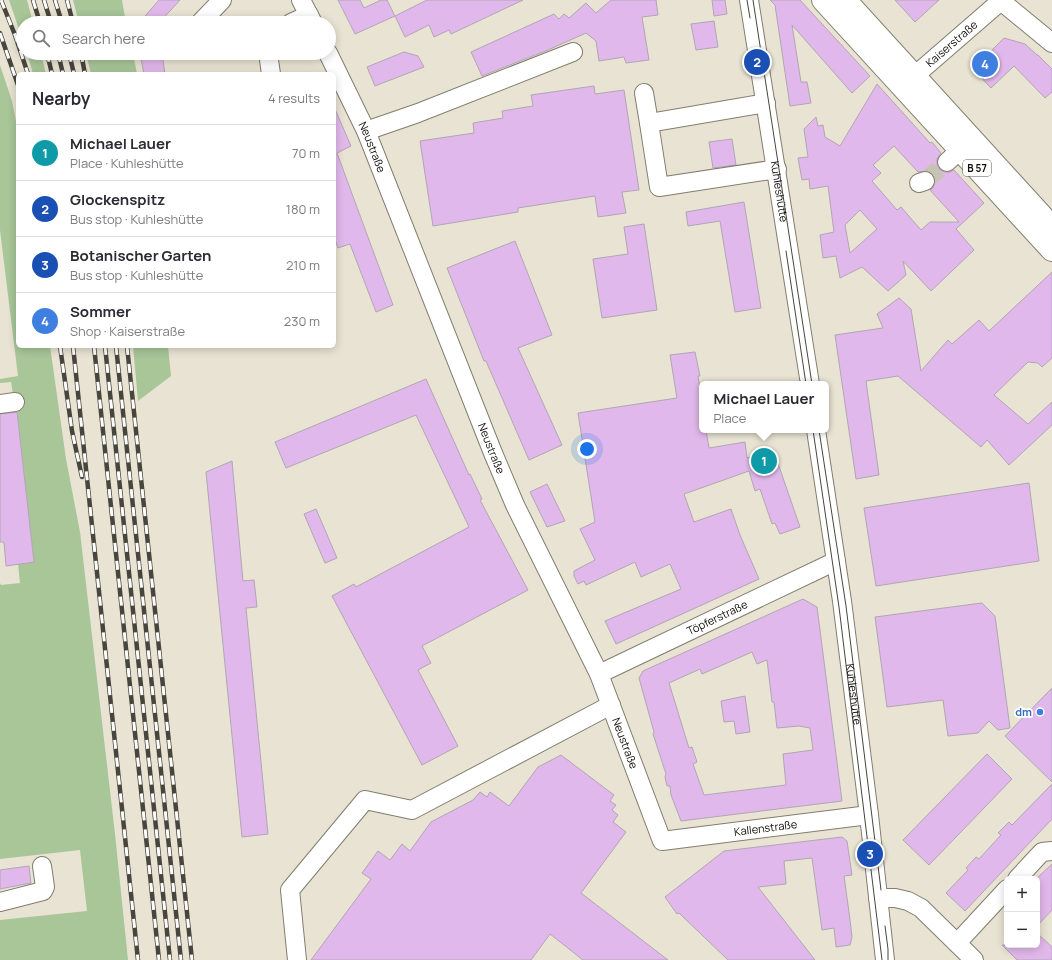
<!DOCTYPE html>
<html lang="en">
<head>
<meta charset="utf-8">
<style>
	body { margin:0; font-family:Manrope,sans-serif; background:#f7f7f7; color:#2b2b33 }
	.controls { position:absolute; right:12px; bottom:12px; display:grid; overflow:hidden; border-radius:6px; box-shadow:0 2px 10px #0003 }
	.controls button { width:36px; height:36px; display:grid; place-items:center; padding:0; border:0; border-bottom:1px solid #e1e1e2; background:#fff; color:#2b2b33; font:20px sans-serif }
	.you { position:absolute; left:587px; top:449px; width:14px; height:14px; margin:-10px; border:3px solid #fff; border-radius:50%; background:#1a73e8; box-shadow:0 0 0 6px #1a73e833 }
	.badge { display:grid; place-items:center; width:26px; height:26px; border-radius:50%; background:#d93025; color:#fff; font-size:13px; font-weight:700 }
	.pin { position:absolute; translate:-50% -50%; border:2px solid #fff; box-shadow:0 1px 4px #0006 }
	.popup { position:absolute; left:699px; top:381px; width:130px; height:52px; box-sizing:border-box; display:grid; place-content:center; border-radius:6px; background:#fff; filter:drop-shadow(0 1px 3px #0005); font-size:13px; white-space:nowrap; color:#7c7c81 }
	.popup b { font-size:15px; color:#2b2b33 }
	.popup::after { content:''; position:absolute; left:50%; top:100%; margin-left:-8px; border:8px solid transparent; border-top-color:#fff }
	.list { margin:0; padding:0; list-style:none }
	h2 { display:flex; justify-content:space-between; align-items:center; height:52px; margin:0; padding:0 16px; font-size:17px }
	h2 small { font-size:13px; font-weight:400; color:#7c7c81 }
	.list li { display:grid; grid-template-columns:26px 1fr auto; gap:12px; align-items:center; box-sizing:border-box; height:56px; padding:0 16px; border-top:1px solid #e1e1e2 }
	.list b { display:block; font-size:15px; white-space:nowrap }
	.list p { margin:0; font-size:13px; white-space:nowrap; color:#7c7c81 }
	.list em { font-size:13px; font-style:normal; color:#7c7c81 }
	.icon { flex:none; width:22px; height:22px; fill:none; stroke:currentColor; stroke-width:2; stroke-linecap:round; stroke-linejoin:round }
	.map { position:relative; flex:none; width:1052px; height:960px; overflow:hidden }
	.search { position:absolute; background:#fff; box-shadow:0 2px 10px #0003; left:16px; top:16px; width:320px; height:44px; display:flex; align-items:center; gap:10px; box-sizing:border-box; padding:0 14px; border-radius:22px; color:#7c7c81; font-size:15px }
	.panel { position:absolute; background:#fff; box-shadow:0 2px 10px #0003; left:16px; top:72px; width:320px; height:276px; border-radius:6px }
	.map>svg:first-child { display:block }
	.green { fill:#a8c698 }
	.building { fill:#e1b8eb; stroke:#b1a6b3; fill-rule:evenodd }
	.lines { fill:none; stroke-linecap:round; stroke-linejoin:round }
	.minor-tunnel { stroke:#c7c3b4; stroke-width:18; stroke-dasharray:18 9; stroke-linecap:butt }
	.minor-casing { stroke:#827d6e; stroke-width:20 }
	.major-casing { stroke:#827d6e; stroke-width:24 }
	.minor { stroke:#fff; stroke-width:18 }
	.major { stroke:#fff; stroke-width:22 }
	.tram { stroke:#48453d; stroke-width:1 }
	.rail-casing { stroke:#48453d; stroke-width:4.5 }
	.rail { stroke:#fff; stroke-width:3; stroke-dasharray:9; stroke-linecap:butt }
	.shop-dot { fill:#3f7fe0; stroke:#fff; stroke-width:1.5 }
	.labels { text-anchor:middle; stroke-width:3.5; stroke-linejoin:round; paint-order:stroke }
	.shield { fill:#fff; stroke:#575652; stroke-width:1 }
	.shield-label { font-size:10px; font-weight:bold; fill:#0f0d08 }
	.street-label { font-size:11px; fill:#0f0d08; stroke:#fff }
	.shop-label { font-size:11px; font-weight:bold; fill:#366cbe; stroke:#fff; text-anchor:end }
</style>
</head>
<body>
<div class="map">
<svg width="1052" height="960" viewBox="0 0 1052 960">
	<rect width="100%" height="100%" fill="#e8e3d2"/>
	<g class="green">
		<path d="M 9,0 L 27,0 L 33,23 L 23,23 L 23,41 Z"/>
		<path d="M 73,0 L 122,0 L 126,23 L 79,23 Z"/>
		<path d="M 27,53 L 41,53 L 46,74 L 33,74 Z"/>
		<path d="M 86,53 L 133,53 L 137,74 L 91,74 Z"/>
		<path d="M 0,65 L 12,101 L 18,132 L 18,346 L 50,346 L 66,459 L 80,532 L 115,834 L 128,960 L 0,960 L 0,920 L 87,911 L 80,850 L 0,859 L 0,583 L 1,585 L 20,583 L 18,564 L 34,562 L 17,412 L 19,411 L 16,394 L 13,394 L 11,382 L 0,383 L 0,379 L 18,376 L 0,230 Z"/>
		<path d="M 133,346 L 168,346 L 171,376 L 138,401 Z"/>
	</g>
	<g class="building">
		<path d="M 159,0 L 180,0 L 159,23 L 139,23 Z"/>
		<path d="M 338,0 L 360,0 L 364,8 L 381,0 L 387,0 L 395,16 L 355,34 Z"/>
		<path d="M 427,0 L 523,0 L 451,34 L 449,30 L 434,37 L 429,25 L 405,37 L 395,16 Z"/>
		<path d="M 611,0 L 656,0 L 658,15 L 642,17 L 649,60 L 626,63 L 624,57 L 599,61 L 596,41 L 586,33 L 548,50 L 482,76 L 471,52 L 554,14 L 559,19 L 564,14 L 569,18 L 586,3 L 596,13 Z"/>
		<path d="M 712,0 L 725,0 L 727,14 L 714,16 Z"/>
		<path d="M 770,0 L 800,0 L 870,76 L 852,93 L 792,25 L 801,82 L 807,82 L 811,103 L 790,106 L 775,5 Z"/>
		<path d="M 895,0 L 939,0 L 915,22 Z"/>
		<path d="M 714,21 L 718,47 L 696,50 L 691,24 Z"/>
		<path d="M 1004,38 L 1025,44 L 1037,55 L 1038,55 L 1052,69 L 1052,92 L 1045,98 L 1014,66 L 991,88 L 973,69 Z"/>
		<path d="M 404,52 L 418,56 L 424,67 L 375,86 L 367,67 Z"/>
		<path d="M 140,53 L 162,53 L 165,74 L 144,74 Z"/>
		<path d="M 877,84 L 930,143 L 932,142 L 941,153 L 937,159 L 937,165 L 939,169 L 944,172 L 950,172 L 954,170 L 984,203 L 956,229 L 974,250 L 931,291 L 903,261 L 906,275 L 888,291 L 862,267 L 840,278 L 836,256 L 823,258 L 820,235 L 834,232 L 828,186 L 810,189 L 809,179 L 802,180 L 798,158 L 808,157 L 804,129 L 816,117 L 818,126 L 823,125 L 825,137 L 840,146 ZM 894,146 L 918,172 L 927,171 L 932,173 L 935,178 L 935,183 L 933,188 L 930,190 L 959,222 L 930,222 L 921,230 L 901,207 L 897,210 L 872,181 L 881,173 L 873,165 ZM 860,210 L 877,229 L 850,253 L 845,225 Z"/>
		<path d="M 594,86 L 595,94 L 624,90 L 639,190 L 622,192 L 626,213 L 598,217 L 595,196 L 518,208 L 518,212 L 433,226 L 420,141 L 474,133 L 473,123 L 503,118 L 502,111 L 533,106 L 531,95 Z"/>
		<path d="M 334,107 L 351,146 L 337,153 L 393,305 L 376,312 L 350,244 L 338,248 L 334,237 Z"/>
		<path d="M 732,139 L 736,165 L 713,168 L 709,142 Z"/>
		<path d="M 744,202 L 761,308 L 735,312 L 720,221 L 688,226 L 686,212 Z"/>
		<path d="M 644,224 L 657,310 L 602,318 L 593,259 L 628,254 L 624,227 Z"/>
		<path d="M 515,241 L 552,335 L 518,348 L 562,445 L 529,460 L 486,361 L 484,361 L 447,268 Z"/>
		<path d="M 1052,272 L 1052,358 L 1042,367 L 1038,363 L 1028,362 L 994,395 L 1028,424 L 1052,402 L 1052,425 L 1009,465 L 987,440 L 981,447 L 898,376 L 866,381 L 879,475 L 856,479 L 835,335 L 883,328 L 877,314 L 899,298 L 911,309 L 921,371 L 948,340 L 952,344 L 979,320 L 989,331 Z"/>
		<path d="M 695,352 L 700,376 L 698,376 L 702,402 L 702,430 L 706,430 L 709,448 L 745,442 L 747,458 L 773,449 L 800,527 L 780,534 L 775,523 L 772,524 L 760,489 L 755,491 L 749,471 L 684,494 L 694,522 L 731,509 L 740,535 L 759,579 L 616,644 L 605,621 L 681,589 L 670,564 L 641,577 L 635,562 L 586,585 L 584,581 L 578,584 L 574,576 L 574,571 L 595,560 L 580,529 L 595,522 L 578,413 L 677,398 L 670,355 Z"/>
		<path d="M 426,379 L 469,475 L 470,474 L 482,499 L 480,500 L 528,590 L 422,646 L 431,663 L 418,670 L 458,746 L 422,765 L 332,596 L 354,584 L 356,587 L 469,527 L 416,415 L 286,468 L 275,442 Z"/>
		<path d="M 17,412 L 34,562 L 6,566 L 4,542 L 0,542 L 0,414 Z"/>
		<path d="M 232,461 L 243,581 L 254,580 L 257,607 L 246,608 L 268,834 L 242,837 L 206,472 Z"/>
		<path d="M 1029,483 L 1039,561 L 876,586 L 864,508 Z"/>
		<path d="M 547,484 L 565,521 L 547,527 L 530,492 Z"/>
		<path d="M 316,509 L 337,558 L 325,563 L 304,514 Z"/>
		<path d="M 803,599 L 817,607 L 842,801 L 681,821 L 671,795 L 670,786 L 667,786 L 665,777 L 666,774 L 653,734 L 654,732 L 639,678 L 643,671 ZM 752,652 L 757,664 L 767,660 L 772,702 L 774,702 L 777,728 L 799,726 L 810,728 L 813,750 L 783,754 L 786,785 L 704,795 L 693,764 L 697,762 L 692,747 L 689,748 L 669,683 L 700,669 L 702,674 Z"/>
		<path d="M 982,603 L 995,616 L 1010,728 L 998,730 L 989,721 L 978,733 L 948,736 L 943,700 L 887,707 L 875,617 Z"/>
		<path d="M 1052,688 L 1052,782 L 1005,736 Z"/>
		<path d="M 745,696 L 750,732 L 736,734 L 734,721 L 724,722 L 721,701 Z"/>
		<path d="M 987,754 L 1012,779 L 929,865 L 903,840 Z"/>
		<path d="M 561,755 L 614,795 L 610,801 L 616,805 L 612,810 L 618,815 L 613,822 L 626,832 L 581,893 L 668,960 L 583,960 L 550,934 L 531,960 L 311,960 L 371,879 L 362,873 L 378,851 L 390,860 L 402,844 L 410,851 L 431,822 L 473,800 L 480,792 L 487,797 L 490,792 L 509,806 L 538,767 Z"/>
		<path d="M 1052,784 L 1052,819 L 965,911 L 946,893 L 968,870 L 966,868 L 976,857 L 979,859 L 1001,835 L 998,833 L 1009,822 L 1012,825 Z"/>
		<path d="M 842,837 L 847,841 L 852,875 L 844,876 L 849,912 L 852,937 L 850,945 L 836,947 L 834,928 L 822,930 L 812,858 L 784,861 L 786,884 L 758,887 L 815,960 L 728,960 L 679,913 L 677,914 L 665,897 L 724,851 Z"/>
		<path d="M 1052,864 L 1052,910 L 1037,926 L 1037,878 Z"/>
		<path d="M 29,866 L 31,883 L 0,889 L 0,870 Z"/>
		<path d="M 1037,933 L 1052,947 L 1052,960 L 1017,960 L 1002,945 L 1037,945 Z"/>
	</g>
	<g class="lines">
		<path class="minor-tunnel" d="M 925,181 L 947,162"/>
		<defs>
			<g id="minor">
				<path d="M 301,0 L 313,23"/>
				<path id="s1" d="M 749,0 L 810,384"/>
				<path d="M 1001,1 L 1052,43"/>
				<path d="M 200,23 L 222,0"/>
				<path d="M 291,23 L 309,15"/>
				<path d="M 268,53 L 271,74"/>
				<path id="s2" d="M 328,53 L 366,131 L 493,453 L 515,505 L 599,674 L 662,841 L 869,815"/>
				<path id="s3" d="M 904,85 L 1002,0"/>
				<path d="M 644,93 L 649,123"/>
				<path d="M 766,103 L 649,123 L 659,187 L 777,169"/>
				<path d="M 366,131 L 418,113 L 573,52"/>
				<path d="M 947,162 L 960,150"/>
				<path d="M 919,183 L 925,181"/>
				<path d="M 0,404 L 15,402"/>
				<path id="s4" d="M 816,430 L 842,601 L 869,815 L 885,960"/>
				<path id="s5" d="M 599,674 L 836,561"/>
				<path d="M 1017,879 L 1042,852 L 1052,851"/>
				<path d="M 878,898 L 895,898 L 908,901 L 921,908 L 974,960"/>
				<path d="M 0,902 L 43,891 L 45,887 L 42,866"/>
				<path d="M 957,943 L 1007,889"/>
				<path d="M 297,960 L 290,890 L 365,800 L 412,810 L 611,705"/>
			</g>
			<g id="major">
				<path d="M 823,0 L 1052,250"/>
				<path d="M 845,0 L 1052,227"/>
			</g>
		</defs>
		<use href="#minor" class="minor-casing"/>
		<use href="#major" class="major-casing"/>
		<use href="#minor" class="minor"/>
		<use href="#major" class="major"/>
		<g class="tram">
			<path d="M 747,0 L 750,18"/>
			<path d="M 753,0 L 812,384"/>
			<path d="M 786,251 L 806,384"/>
			<path d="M 813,430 L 839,607 L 882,960"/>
			<path d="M 819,430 L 846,606 L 881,890"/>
			<path d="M 885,926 L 888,949 L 888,960"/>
		</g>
		<defs>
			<g id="rail">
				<path d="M 1,0 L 15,35 L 28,74"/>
				<path d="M 33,0 L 40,23"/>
				<path d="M 44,0 L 51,23"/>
				<path d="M 55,0 L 62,23"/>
				<path d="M 67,0 L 73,23"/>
				<path d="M 0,33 L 18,85"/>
				<path d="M 47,53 L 52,74"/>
				<path d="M 58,53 L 63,74"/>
				<path d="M 69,53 L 74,74"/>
				<path d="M 81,53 L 85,74"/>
				<path d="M 60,346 L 72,431 L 82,477"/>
				<path d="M 73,346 L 138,960"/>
				<path d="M 94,346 L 159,960"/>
				<path d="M 105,346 L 170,960"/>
				<path d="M 116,346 L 181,960"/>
				<path d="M 127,346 L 192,960"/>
			</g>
		</defs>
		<use href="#rail" class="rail-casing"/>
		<use href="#rail" class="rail"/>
	</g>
	<circle class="shop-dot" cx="1040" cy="712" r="4"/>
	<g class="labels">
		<rect class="shield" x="963" y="160" width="28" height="16" rx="3"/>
		<g class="shield-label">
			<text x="977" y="172">B 57</text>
		</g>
		<g class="street-label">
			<text dy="4" stroke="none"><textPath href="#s3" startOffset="63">Kaiserstraße</textPath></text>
			<text dy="4" stroke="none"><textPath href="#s2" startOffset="104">Neustraße</textPath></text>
			<text dy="4" stroke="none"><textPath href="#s1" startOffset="194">Kuhleshütte</textPath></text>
			<text dy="4" stroke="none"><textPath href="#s2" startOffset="428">Neustraße</textPath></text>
			<text dy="4" stroke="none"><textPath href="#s5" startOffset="131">Töpferstraße</textPath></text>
			<text dy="4" stroke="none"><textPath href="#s4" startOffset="267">Kuhleshütte</textPath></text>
			<text dy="4" stroke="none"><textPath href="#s2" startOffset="752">Neustraße</textPath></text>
			<text dy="4" stroke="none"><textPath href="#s2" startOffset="961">Kallenstraße</textPath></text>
		</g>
		<g class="shop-label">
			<text x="1032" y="716">dm</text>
		</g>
	</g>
</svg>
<div class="controls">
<button>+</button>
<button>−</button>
</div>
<div class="you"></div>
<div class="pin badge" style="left:764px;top:461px;background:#0f9aa8">1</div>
<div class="popup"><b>Michael Lauer</b>Place</div>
<div class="pin badge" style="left:757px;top:62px;background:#1a4fb4">2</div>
<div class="pin badge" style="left:870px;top:854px;background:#1a4fb4">3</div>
<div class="pin badge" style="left:985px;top:64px;background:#3f7fe0">4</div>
<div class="search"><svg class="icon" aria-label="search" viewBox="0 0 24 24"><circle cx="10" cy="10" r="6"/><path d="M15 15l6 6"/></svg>Search here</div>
<section class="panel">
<h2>Nearby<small>4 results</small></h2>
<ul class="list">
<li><span class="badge" style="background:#0f9aa8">1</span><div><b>Michael Lauer</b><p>Place · Kuhleshütte</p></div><em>70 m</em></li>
<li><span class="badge" style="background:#1a4fb4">2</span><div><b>Glockenspitz</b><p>Bus stop · Kuhleshütte</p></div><em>180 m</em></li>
<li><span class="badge" style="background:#1a4fb4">3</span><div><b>Botanischer Garten</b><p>Bus stop · Kuhleshütte</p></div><em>210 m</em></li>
<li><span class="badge" style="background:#3f7fe0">4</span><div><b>Sommer</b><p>Shop · Kaiserstraße</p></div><em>230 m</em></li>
</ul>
</section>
</div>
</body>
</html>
